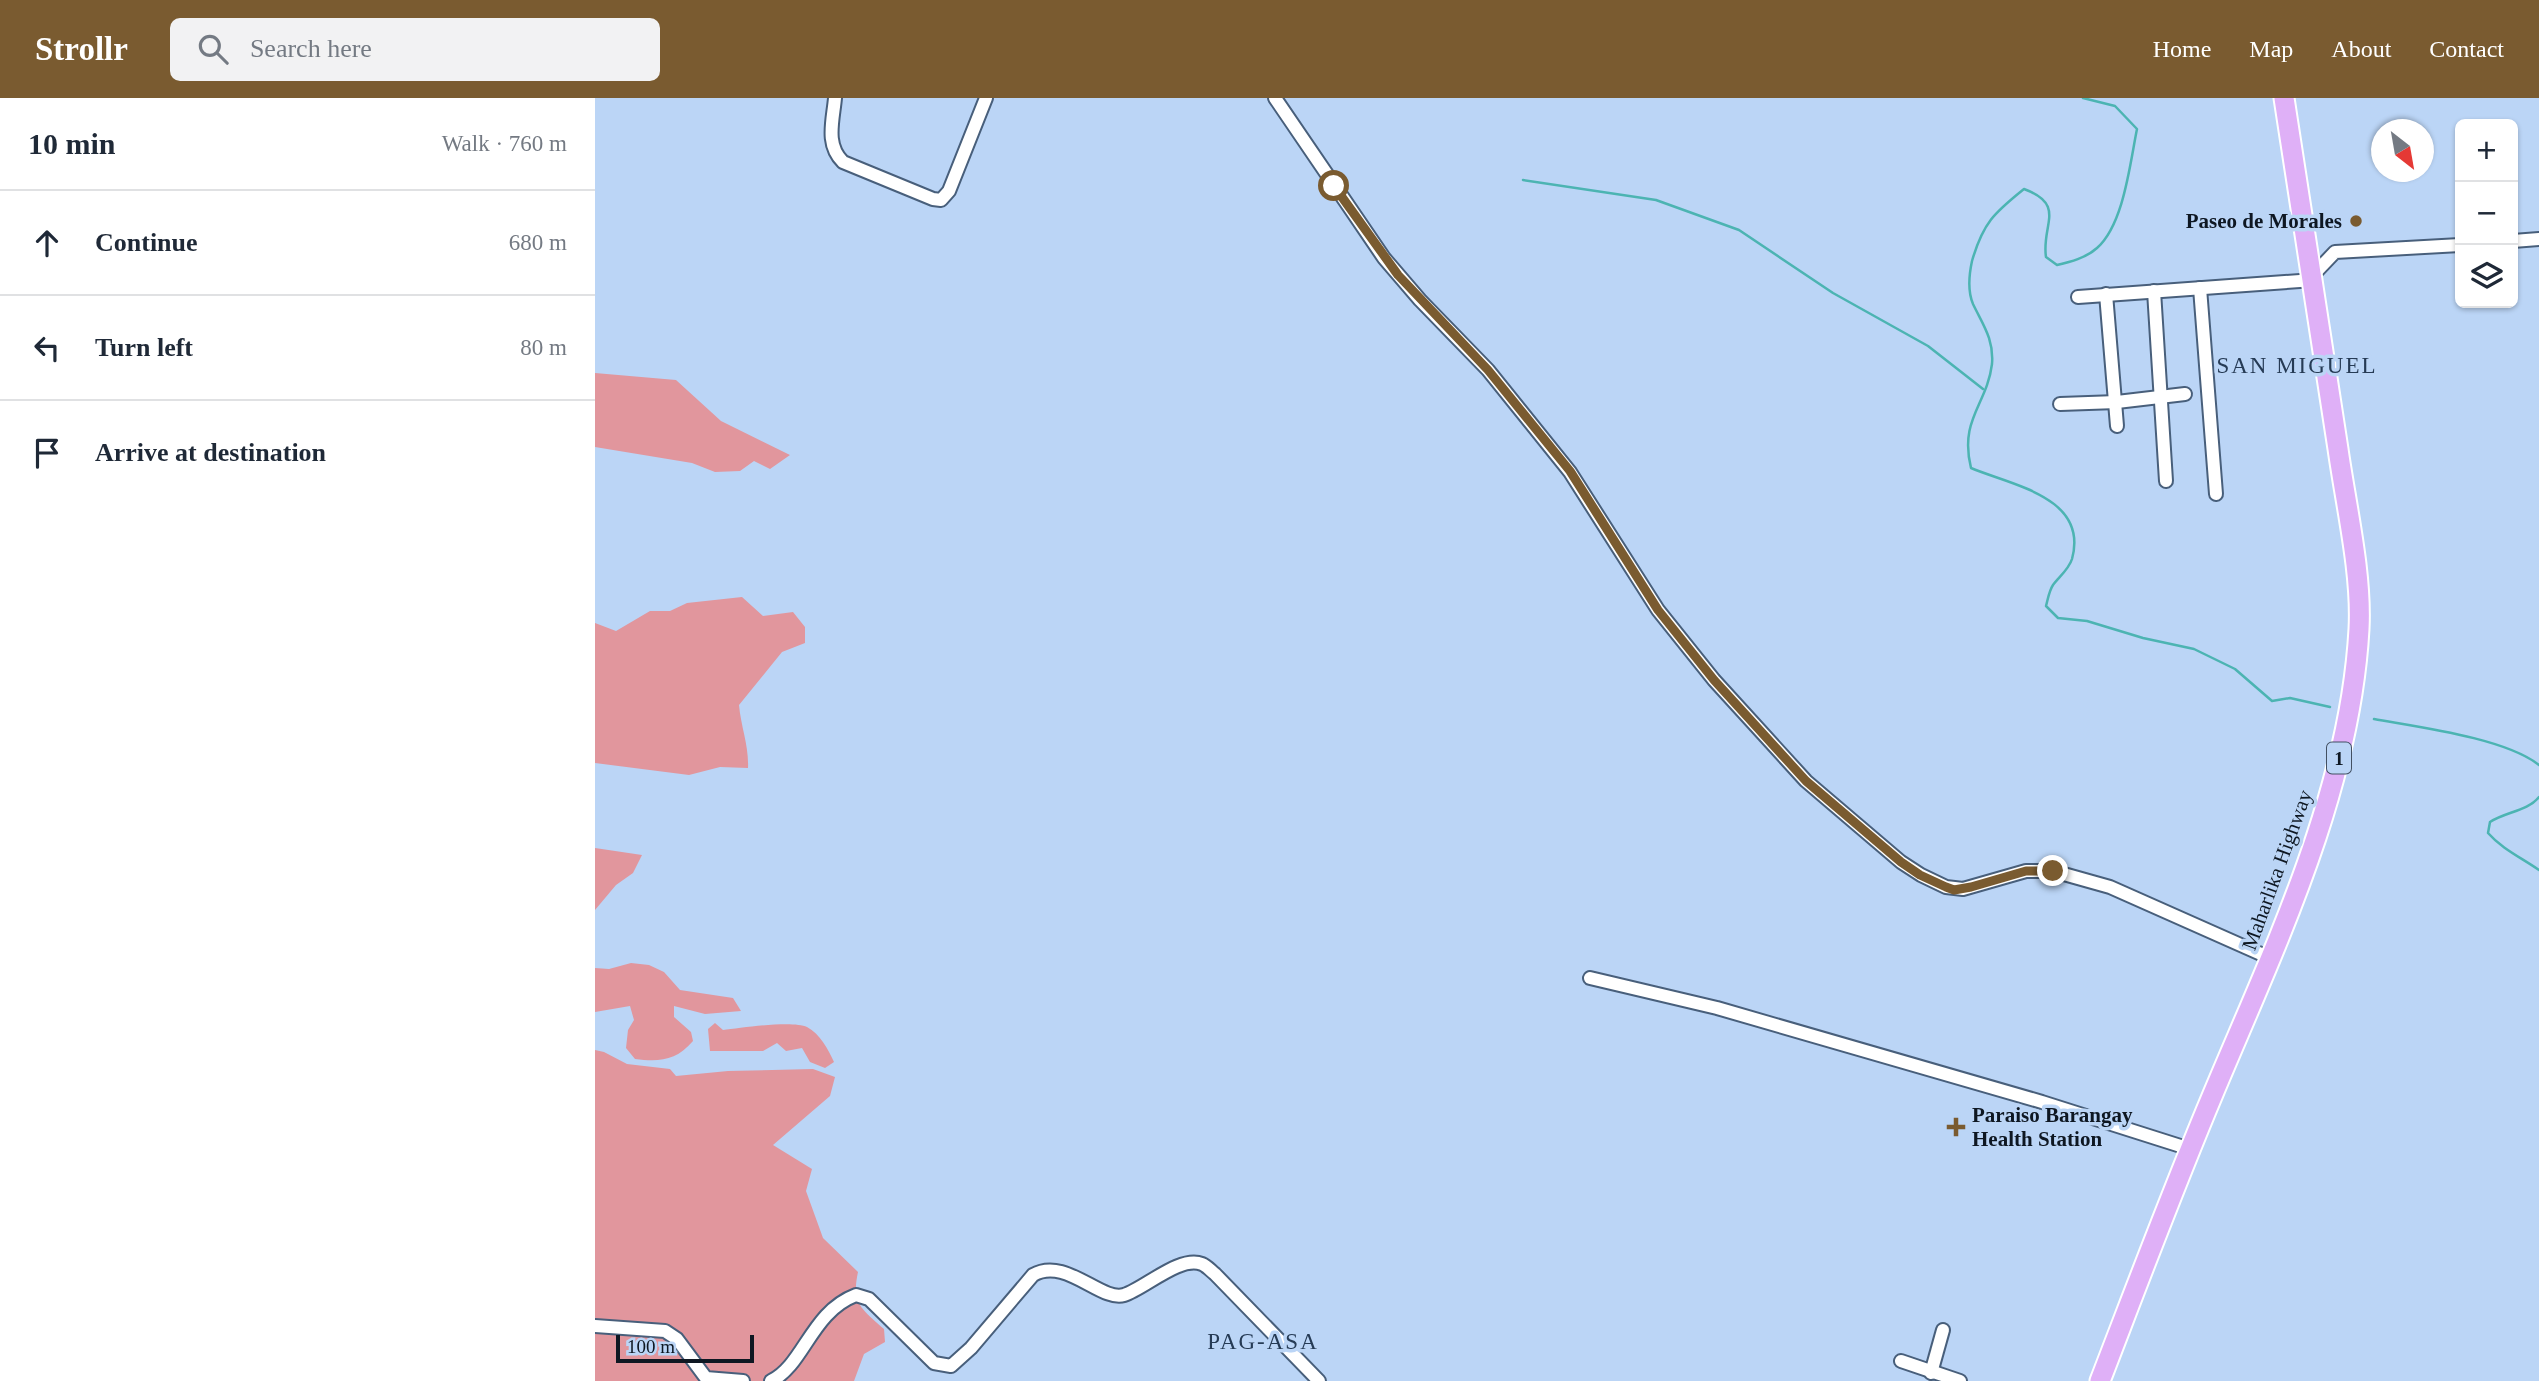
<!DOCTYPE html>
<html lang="en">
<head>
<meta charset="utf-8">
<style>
	body { margin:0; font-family:"Times New Roman",serif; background:#f2f2f3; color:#1f2937 }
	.controls { position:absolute; right:21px; top:21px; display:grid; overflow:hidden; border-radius:10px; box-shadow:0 2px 5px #0004 }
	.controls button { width:63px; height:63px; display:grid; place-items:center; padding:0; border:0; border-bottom:2px solid #e0e1e3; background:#fff; color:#1f2937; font:35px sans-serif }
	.compass { position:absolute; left:1776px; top:21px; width:63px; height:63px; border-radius:50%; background:#fff; box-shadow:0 2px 5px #0004; rotate:149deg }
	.scale { position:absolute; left:21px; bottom:18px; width:138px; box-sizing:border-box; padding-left:7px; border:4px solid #0e1722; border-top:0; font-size:19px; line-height:24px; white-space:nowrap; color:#0e1722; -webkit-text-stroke:5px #bbd5f6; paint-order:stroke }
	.stop { position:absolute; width:21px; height:21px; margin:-16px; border:5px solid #7a5b30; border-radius:50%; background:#fff }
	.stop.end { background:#7a5b30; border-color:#fff; box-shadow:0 2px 7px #0008 }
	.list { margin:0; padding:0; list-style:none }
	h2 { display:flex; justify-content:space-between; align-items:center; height:91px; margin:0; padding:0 28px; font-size:30px }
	h2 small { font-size:23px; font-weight:400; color:#747a83 }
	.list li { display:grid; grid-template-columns:46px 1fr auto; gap:21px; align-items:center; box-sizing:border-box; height:105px; padding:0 28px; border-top:2px solid #e0e1e3 }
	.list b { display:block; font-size:26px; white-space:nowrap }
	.list em { font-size:23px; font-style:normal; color:#747a83 }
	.icon { flex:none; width:38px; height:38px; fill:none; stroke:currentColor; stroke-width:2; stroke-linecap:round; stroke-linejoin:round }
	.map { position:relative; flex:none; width:1944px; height:1283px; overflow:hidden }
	header { display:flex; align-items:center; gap:42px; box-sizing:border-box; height:98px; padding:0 35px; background:#7a5b30; color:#fff }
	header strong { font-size:33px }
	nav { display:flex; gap:38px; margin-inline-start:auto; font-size:24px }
	.search { width:490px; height:63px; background:#f2f2f3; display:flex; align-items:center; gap:18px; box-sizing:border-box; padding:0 24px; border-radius:10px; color:#747a83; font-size:26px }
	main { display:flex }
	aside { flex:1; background:#fff }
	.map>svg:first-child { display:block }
	.green { fill:#e1969d }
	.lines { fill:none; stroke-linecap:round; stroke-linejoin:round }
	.stream { stroke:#4cb4b2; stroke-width:2.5 }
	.minor-casing { stroke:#485f7b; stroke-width:16 }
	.highway-casing { stroke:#fff; stroke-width:23 }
	.minor { stroke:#fff; stroke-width:12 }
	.highway { stroke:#dfb0f7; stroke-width:19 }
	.route { stroke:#7a5b30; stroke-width:9 }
	.poi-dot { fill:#7a5b30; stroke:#bbd5f6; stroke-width:2.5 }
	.labels { text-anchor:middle; stroke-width:7; stroke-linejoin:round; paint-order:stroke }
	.shield { fill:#bbd5f6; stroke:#425062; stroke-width:2 }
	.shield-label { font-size:19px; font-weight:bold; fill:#0e1722 }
	.poi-label { font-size:21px; font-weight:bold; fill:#0e1722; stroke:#bbd5f6; text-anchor:end }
	.street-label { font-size:21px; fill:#0e1722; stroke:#bbd5f6 }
	.neighbourhood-label { font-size:23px; letter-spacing:2px; fill:#263b55; stroke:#bbd5f6 }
</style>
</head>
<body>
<header>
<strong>Strollr</strong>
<div class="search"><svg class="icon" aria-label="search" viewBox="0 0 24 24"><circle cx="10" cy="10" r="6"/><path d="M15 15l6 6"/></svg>Search here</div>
<nav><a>Home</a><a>Map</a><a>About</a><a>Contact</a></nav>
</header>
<main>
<aside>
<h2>10 min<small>Walk · 760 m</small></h2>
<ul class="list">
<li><svg class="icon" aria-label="ahead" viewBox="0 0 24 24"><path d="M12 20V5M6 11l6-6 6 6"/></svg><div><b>Continue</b></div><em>680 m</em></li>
<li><svg class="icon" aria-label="left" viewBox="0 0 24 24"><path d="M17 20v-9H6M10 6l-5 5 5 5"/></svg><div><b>Turn left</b></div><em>80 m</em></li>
<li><svg class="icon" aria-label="arrive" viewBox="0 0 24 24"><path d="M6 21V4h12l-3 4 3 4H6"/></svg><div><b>Arrive at destination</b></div></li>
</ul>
</aside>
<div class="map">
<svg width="1944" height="1283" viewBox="0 0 1944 1283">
	<rect width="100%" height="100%" fill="#bbd5f6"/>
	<g class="green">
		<path d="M 0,275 L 81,282 L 126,323 L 195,357 L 175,371 L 159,363 L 145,373 L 120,374 L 97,365 L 0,349 Z"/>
		<path d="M 147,499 L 168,518 L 198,514 L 210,529 L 210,545 L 187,554 L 144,607 C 146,629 154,648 153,670 L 125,669 L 94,677 L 0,665 L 0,525 L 21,533 L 55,513 L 75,513 L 92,505 Z"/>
		<path d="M 0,750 L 47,757 L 38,775 L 21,787 L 0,812 Z"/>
		<path d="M 36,865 L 54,867 L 69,874 L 85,892 L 138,900 L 146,913 L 110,916 L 79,908 L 79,919 L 96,934 L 98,943 C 81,963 64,964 40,961 L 31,950 L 33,932 L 39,922 L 35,908 L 0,914 L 0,870 L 14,871 Z"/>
		<path d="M 120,925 L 128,932 C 146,930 197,922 212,929 C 225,936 233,951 239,964 L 230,970 L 215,964 L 207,950 L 191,953 L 182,945 L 168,953 L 115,953 L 113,931 Z"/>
		<path d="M 0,952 L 9,954 L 32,966 L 75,971 L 81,978 L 133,973 L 218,971 L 240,979 L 235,998 L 178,1047 L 217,1071 L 211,1093 L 228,1140 L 263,1174 C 256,1206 267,1211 289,1231 L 290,1244 L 269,1256 L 259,1283 L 0,1283 Z"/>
	</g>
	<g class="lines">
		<g class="stream">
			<path d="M 1488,0 L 1520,8 L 1542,31 C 1535,65 1529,126 1502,150 C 1491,160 1475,164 1462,167 L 1451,159 C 1446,127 1472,107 1429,91 C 1399,115 1388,125 1377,163 C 1374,177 1372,192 1378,206 C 1388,227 1399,241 1397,266 C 1392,307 1364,321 1376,370 C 1416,387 1494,399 1477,461 C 1474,471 1464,479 1458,487 C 1454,493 1453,501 1451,508 L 1463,520 L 1492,523 L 1548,540 L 1599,551 L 1640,571 L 1677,603 L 1695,600 L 1735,609"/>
			<path d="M 928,82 L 1061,102 L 1144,132 L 1238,195 L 1333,248 L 1388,291"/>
			<path d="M 1779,621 C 1823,629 1910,640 1944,667"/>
			<path d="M 1944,699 C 1933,713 1910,714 1895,724 L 1893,735 C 1907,751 1927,760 1944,772"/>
		</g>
		<defs>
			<g id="minor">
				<path d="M 240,0 C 238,23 230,46 248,64 L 338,101 L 346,102 L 354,93 L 391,0"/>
				<path d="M 680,0 L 789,160 L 825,202 L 893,272 L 975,374 L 1063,512 L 1119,582 L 1211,683 L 1245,712 L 1306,764 L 1326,777 L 1351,789 L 1368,791 L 1431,773 L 1458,773 L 1515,789 L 1675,860"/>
				<path d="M 1918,143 L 1944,141"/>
				<path d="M 1718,177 L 1740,154 L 1865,147"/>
				<path d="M 1605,190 L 1621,396"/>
				<path d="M 1559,193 L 1571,383"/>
				<path d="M 1511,196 L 1522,328"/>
				<path d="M 1483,199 L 1719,182"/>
				<path d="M 1465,306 L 1522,304 L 1590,296"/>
				<path d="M 995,880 L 1122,910 L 1447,1004 L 1595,1051"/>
				<path d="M 0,1228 L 70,1233 L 82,1241 L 111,1280 L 148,1283"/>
				<path d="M 1306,1263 L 1365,1283"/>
				<path d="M 1336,1275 L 1348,1232"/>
				<path d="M 176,1283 C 209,1267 216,1214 261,1197 L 274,1201 L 339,1265 L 356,1268 L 376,1250 L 438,1177 C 470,1158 506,1204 529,1197 C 549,1191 585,1157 607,1166 C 612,1168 616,1173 620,1176 L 724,1283"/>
			</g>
			<path id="highway" d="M 1505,1283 C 1542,1187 1578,1091 1618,996 C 1680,848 1755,694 1764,531 C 1767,475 1751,408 1743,351 C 1726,234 1708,117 1689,0"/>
		</defs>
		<use href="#minor" class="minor-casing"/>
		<use href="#highway" class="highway-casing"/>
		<use href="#minor" class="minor"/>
		<use href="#highway" class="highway"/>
	</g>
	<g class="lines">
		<path class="route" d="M 739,88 L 803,177 L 893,272 L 975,373 L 1063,512 L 1119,582 L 1211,683 L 1306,764 L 1325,777 L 1351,789 L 1359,792 L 1376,789 L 1431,773 L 1458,773"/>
	</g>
	<g class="poi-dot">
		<circle cx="1761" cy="123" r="7"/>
		<path d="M1357.5 1018.5h7v7h7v7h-7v7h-7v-7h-7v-7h7z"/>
	</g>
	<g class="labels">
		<rect class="shield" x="1732" y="644.5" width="24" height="31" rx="5"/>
		<g class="shield-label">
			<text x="1744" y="667">1</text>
		</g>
		<g class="poi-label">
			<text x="1747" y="130">Paseo de Morales</text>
			<text x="1377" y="1024" text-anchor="start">Paraiso Barangay<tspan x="1377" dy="24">Health Station</tspan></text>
		</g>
		<g class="street-label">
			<text transform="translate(1682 772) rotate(-70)" y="7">Maharlika Highway</text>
		</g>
		<g class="neighbourhood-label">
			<text x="1702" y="275">SAN MIGUEL</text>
			<text x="668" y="1251">PAG-ASA</text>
		</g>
	</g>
</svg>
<div class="controls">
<button>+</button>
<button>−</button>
<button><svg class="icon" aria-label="layers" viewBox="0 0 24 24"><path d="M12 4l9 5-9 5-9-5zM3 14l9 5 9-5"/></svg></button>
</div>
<svg class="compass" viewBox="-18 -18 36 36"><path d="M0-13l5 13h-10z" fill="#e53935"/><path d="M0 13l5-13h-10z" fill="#747a83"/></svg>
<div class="scale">100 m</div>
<div class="stop" style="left:739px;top:88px"></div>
<div class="stop end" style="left:1458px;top:773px"></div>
</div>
</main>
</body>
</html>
